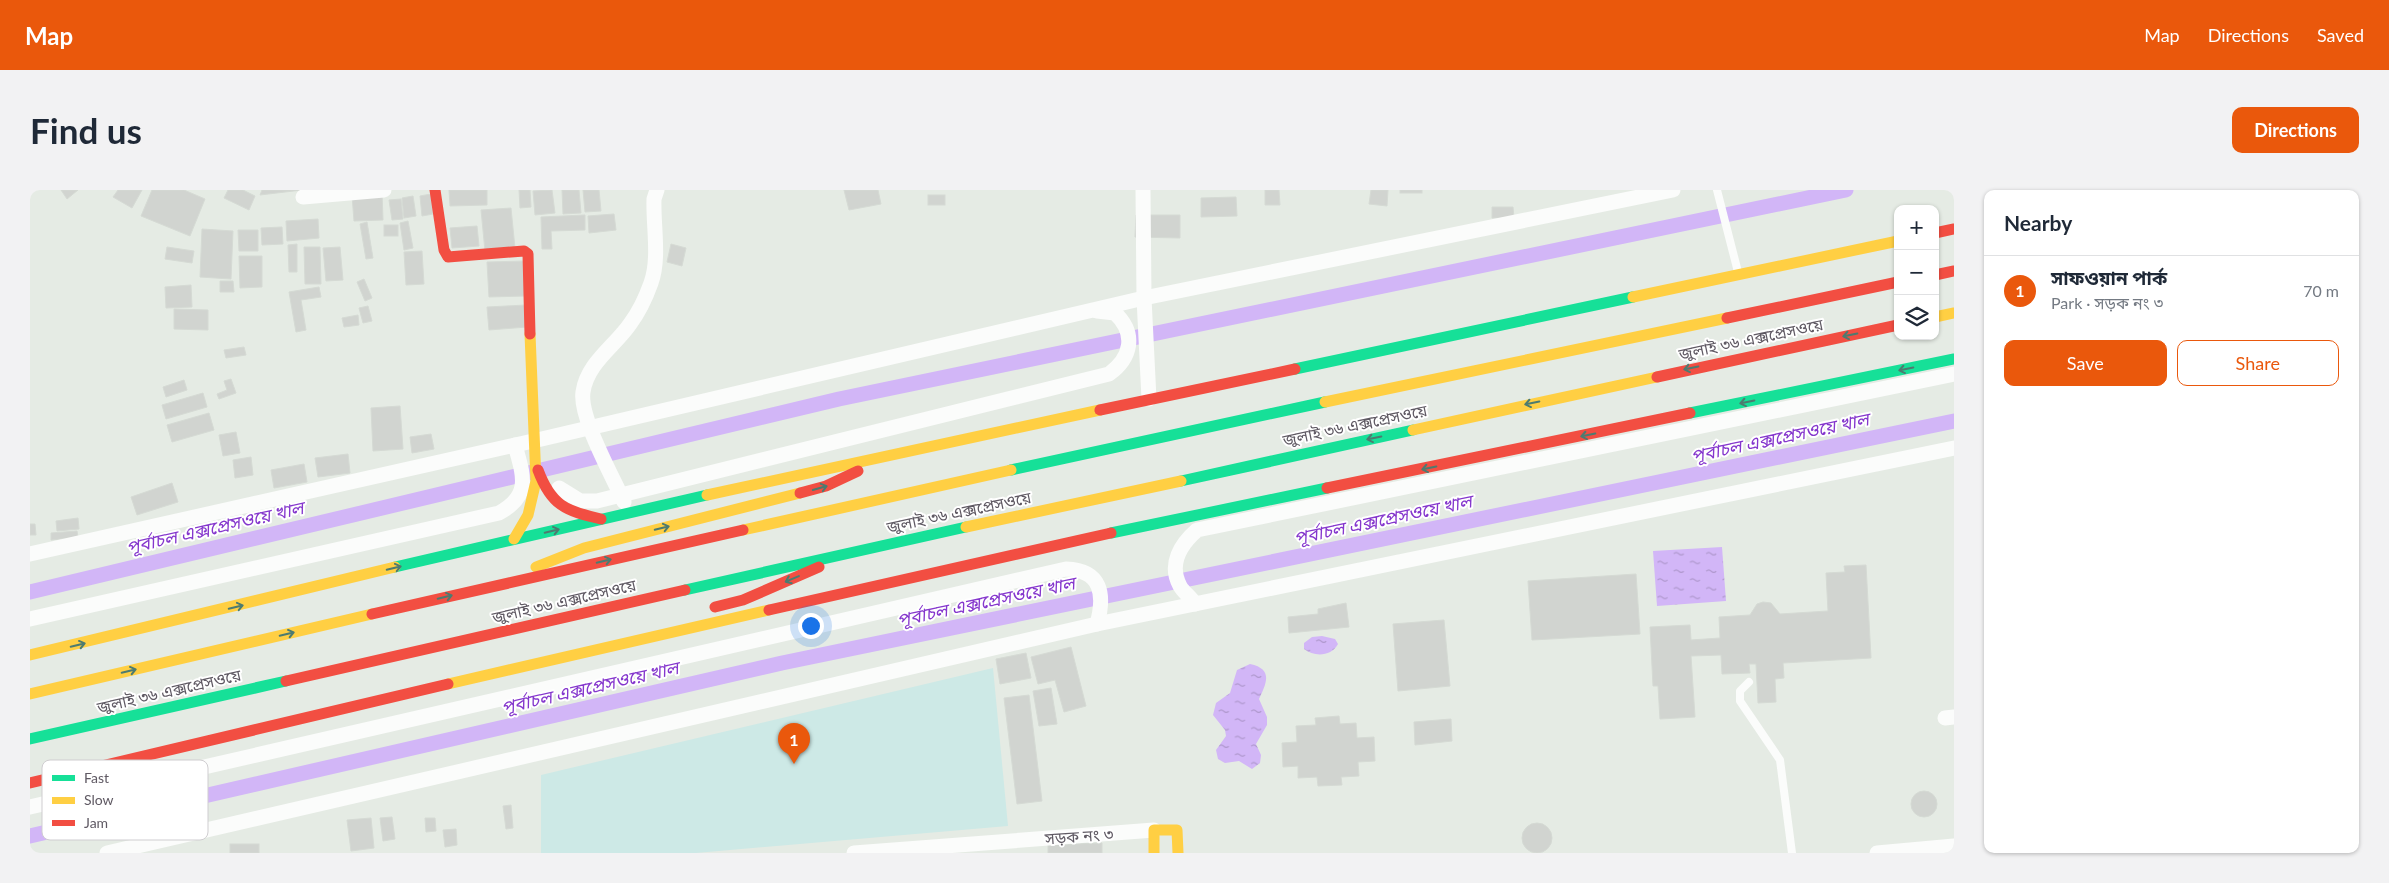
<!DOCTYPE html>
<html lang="en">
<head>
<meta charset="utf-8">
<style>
	body { margin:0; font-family:Lato,"Noto Sans Bengali",sans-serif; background:#f2f2f3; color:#1f2937 }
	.controls { position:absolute; right:15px; top:15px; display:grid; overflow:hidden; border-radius:10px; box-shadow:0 1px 4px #0004 }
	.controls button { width:45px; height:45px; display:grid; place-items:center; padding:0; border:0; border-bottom:1px solid #e0e1e3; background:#fff; color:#1f2937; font:25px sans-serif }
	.you { position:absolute; left:780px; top:435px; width:18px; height:18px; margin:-12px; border:4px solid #fff; border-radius:50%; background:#1a73e8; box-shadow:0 0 0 8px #1a73e833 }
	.badge { display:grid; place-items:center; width:32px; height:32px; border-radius:50%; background:#ea580c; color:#fff; font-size:16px; font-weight:700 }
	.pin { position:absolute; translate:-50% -41px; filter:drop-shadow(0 1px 2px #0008) }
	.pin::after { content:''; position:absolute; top:26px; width:18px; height:15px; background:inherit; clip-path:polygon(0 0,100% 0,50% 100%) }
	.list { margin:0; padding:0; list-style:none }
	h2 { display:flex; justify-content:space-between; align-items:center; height:65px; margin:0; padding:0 20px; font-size:21px }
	h2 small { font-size:16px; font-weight:400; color:#747a83 }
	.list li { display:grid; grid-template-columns:32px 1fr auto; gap:15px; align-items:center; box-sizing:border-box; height:70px; padding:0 20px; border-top:1px solid #e0e1e3 }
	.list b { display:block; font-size:19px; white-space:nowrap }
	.list p { margin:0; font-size:16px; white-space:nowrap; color:#747a83 }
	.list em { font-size:16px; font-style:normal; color:#747a83 }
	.actions { display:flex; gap:10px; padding:15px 20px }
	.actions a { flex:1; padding:11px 0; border:1px solid #ea580c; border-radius:10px; text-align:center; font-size:18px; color:#ea580c }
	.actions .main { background:#ea580c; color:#fff }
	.icon { flex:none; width:28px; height:28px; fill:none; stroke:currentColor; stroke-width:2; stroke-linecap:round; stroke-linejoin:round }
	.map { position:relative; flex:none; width:1924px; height:663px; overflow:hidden; border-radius:10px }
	header { display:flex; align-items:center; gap:30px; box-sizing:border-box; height:70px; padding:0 25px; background:#ea580c; color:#fff }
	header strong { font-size:24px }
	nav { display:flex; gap:28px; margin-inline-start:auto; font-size:18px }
	.intro { display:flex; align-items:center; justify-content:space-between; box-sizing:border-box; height:120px; padding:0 30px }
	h1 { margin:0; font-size:35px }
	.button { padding:12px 22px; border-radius:10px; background:#ea580c; color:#fff; font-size:18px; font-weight:700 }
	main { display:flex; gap:30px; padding:0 30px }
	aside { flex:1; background:#fff; border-radius:10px; box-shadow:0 1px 4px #0004 }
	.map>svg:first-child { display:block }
	.green { fill:#cde9e6 }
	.water { fill:url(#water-ripples) }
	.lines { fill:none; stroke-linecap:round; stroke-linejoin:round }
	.canal { stroke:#d2b6f7; stroke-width:15 }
	.building { fill:#d1d4d0; stroke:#d5dad4 }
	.lane { stroke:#fbfcfb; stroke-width:8 }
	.street { stroke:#fbfcfb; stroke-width:15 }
	.fast { stroke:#16e098; stroke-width:11 }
	.slow { stroke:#ffcf43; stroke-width:11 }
	.jam { stroke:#f24e42; stroke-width:11 }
	.oneway { stroke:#4d7b70 }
	.labels { text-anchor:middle; stroke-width:4; stroke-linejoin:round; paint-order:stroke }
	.street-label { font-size:16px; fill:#5f5963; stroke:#fff }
	.water-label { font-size:18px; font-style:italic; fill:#8537cd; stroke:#fff }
	.key { fill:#fff; stroke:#cfcdd0; stroke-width:1 }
	.key-label { font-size:14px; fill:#5f5963 }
</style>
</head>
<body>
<header>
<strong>Map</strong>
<nav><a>Map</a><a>Directions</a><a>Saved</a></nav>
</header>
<div class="intro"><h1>Find us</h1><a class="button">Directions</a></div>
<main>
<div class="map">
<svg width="1924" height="663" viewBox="0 0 1924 663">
	<defs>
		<pattern id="water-ripples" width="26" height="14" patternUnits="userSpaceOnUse" patternTransform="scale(1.25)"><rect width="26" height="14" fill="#d2b6f7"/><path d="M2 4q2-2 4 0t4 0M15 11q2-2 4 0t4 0" fill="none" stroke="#ae97cc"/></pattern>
	</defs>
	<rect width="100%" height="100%" fill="#e5ebe4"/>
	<path class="green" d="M 963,478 L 978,636 L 666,663 L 511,663 L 511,585 Z"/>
	<g class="water">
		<path d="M 1692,357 L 1696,411 L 1627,416 L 1623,361 Z"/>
		<path d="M 1292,446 L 1305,449 L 1308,454 C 1301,467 1284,467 1274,459 L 1274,453 L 1282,447 Z"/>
		<path d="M 1220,474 C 1244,479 1236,494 1229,509 L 1237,527 L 1237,535 L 1226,554 L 1231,565 L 1230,573 L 1222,579 L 1209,571 L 1195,573 L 1188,569 L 1186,560 L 1196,546 L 1195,540 L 1183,525 L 1186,513 L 1200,503 L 1207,480 Z"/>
	</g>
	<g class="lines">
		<g class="canal">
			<path d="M 0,402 L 809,209 L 1816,0"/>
			<path d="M 0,646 L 752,473 L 1924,231"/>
		</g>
	</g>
	<g class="building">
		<path d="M 31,0 L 48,0 L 37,9 Z"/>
		<path d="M 88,0 L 112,0 L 102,18 L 83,7 Z"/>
		<path d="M 122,0 L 154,0 L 175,9 L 160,46 L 111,26 Z"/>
		<path d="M 198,0 L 213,0 L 225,6 L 219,20 L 194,8 Z"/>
		<path d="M 232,0 L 272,0 L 230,5 Z"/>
		<path d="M 419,0 L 457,0 L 457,15 L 420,16 Z"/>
		<path d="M 489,0 L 500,0 L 501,17 L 490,18 Z"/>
		<path d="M 522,0 L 525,23 L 505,25 L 503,1 Z"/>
		<path d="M 532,0 L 549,0 L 551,23 L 533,24 Z"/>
		<path d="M 553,0 L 569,0 L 571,21 L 555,22 Z"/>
		<path d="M 814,0 L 848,0 L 851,14 L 819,20 Z"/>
		<path d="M 1235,0 L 1249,0 L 1250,15 L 1235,15 Z"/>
		<path d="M 1341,0 L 1358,0 L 1357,16 L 1339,14 Z"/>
		<rect x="1370" y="0" width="22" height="3"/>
		<path d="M 352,3 L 353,30 L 324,31 L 322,5 Z"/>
		<path d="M 401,4 L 403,24 L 392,26 L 390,6 Z"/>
		<rect x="898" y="5" width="17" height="10"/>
		<path d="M 383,6 L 386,26 L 374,28 L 372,8 Z"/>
		<path d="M 1206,7 L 1207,26 L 1171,27 L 1171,8 Z"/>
		<path d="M 371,9 L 373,29 L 362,30 L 359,10 Z"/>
		<path d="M 1462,17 L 1483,17 L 1484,28 L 1462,28 Z"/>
		<path d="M 481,18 L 485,58 L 455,61 L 451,20 Z"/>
		<path d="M 584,24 L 586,40 L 559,43 L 558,26 Z"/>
		<path d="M 555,25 L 555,40 L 521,41 L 522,59 L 512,59 L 511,27 Z"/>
		<path d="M 1106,25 L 1150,25 L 1150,48 L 1105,47 Z"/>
		<path d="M 288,29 L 289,48 L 257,51 L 256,31 Z"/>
		<path d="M 378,31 L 383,58 L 374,60 L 370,33 Z"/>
		<path d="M 337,32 L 343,68 L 336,69 L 330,34 Z"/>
		<rect x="354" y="35" width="14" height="11"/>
		<path d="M 447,36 L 449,56 L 422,58 L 420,38 Z"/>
		<path d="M 252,37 L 253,54 L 232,55 L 231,38 Z"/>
		<path d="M 172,39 L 203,41 L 201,89 L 170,87 Z"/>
		<path d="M 208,40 L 228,40 L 228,61 L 209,61 Z"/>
		<path d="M 267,54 L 267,82 L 259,82 L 258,55 Z"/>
		<path d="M 641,54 L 656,58 L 652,76 L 637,72 Z"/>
		<path d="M 137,57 L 164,61 L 162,73 L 135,69 Z"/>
		<path d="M 274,57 L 290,57 L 291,94 L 275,94 Z"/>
		<path d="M 310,57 L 313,90 L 296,91 L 293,58 Z"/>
		<path d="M 392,61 L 394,94 L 376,95 L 374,62 Z"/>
		<path d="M 209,66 L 232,66 L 232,97 L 210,98 Z"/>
		<path d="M 495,71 L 496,106 L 459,107 L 457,72 Z"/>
		<path d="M 334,89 L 342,108 L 335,111 L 327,92 Z"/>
		<path d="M 190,91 L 203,91 L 204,102 L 190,102 Z"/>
		<path d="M 161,95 L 162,117 L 136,118 L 135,97 Z"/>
		<path d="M 289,97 L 291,107 L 271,110 L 276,140 L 266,142 L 259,102 Z"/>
		<path d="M 496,115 L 497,137 L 459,140 L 457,117 Z"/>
		<path d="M 338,116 L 342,131 L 333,133 L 329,118 Z"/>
		<path d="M 144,119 L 178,120 L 178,140 L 144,139 Z"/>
		<path d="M 328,125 L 329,135 L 314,137 L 312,128 Z"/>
		<path d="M 214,157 L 216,165 L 196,168 L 194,160 Z"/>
		<path d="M 201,189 L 206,203 L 189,209 L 187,204 L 197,200 L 194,191 Z"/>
		<path d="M 154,190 L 157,200 L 136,207 L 133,197 Z"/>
		<path d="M 173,203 L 177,217 L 136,229 L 132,215 Z"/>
		<path d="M 370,216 L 373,259 L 343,261 L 341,218 Z"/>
		<path d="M 179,223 L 184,240 L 142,252 L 137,235 Z"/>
		<path d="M 206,242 L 210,263 L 193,266 L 189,245 Z"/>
		<path d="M 401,244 L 404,259 L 382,263 L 380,247 Z"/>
		<path d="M 318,264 L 320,283 L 288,287 L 285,268 Z"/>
		<path d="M 221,267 L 223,285 L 205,288 L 203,270 Z"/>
		<path d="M 274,274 L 277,292 L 244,298 L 241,280 Z"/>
		<path d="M 142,293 L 148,312 L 107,325 L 101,307 Z"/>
		<path d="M 48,328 L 49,339 L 27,341 L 26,331 Z"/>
		<path d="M 0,334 L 5,334 L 6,345 L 0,345 Z"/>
		<path d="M 47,341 L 48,347 L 21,350 L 21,343 Z"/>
		<path d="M 1836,375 L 1841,468 L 1753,473 L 1754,488 L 1745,489 L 1746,512 L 1728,513 L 1726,474 L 1719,474 L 1720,483 L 1692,484 L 1691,465 L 1661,466 L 1665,527 L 1630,529 L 1628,496 L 1623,496 L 1620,437 L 1660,435 L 1661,450 L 1690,448 L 1689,427 L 1720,425 L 1727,414 L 1733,412 L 1741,413 L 1750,424 L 1798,421 L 1796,383 L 1815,382 L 1814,376 Z"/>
		<path d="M 1606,384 L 1610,444 L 1502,450 L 1498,391 Z"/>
		<path d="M 1316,413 L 1319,437 L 1259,443 L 1258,427 L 1288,424 L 1288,419 Z"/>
		<path d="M 1414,430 L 1420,496 L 1368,501 L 1363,434 Z"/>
		<path d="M 1041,457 L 1056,516 L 1034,522 L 1025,490 L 1008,494 L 1001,467 Z"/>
		<path d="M 996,463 L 1001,488 L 970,494 L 966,469 Z"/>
		<path d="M 1021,498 L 1027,534 L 1009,536 L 1003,501 Z"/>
		<path d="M 999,505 L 1012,611 L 987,614 L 974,508 Z"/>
		<path d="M 1309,526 L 1310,534 L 1326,533 L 1327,548 L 1344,547 L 1345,571 L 1328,572 L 1329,586 L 1311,587 L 1312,595 L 1288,596 L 1287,587 L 1268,588 L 1268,576 L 1253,577 L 1252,553 L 1267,552 L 1266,536 L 1286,535 L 1285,528 Z"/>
		<path d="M 1421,529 L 1422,551 L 1385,555 L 1384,532 Z"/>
		<circle cx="1894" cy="614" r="13"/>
		<path d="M 481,615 L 483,638 L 476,639 L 473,616 Z"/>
		<path d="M 362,627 L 365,649 L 353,651 L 350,628 Z"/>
		<path d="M 341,628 L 344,658 L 321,661 L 317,630 Z"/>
		<path d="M 395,628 L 405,628 L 406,641 L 396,642 Z"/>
		<circle cx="1507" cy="648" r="15"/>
		<path d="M 426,639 L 427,655 L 415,657 L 413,640 Z"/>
		<path d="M 1072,653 L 1072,663 L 1018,663 L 1018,655 Z"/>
		<rect x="200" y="654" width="29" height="9"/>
	</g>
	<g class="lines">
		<g class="lane">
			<path d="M 1687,0 L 1708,82"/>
			<path d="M 1719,492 L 1710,501 L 1710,511 L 1750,570 L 1762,663"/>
		</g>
		<g class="street">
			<path d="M 1113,0 L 1114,108 L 1119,209"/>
			<path d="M 273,7 L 354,0"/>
			<path d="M 529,298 L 550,311 L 567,311 L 1079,184 C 1101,168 1107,144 1085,123 L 1067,121"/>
			<path d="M 594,312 C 583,287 549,227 553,202 C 557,173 585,156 600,134 C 609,122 616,107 621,93 C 630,68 623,36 624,9 L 627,0"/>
			<path d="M 0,364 L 503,251 L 1114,108 L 1643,0"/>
			<path d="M 1165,414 C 1161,407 1153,402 1150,396 C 1138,374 1151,354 1167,340 L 1924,184"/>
			<path d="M 0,429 L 469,323 C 502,305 493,285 485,255"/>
			<path d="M 1915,528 L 1924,527"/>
			<path d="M 0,617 L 1036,379 C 1072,380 1075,405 1067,434"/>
			<path d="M 77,663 L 1067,434 L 1924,258"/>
			<path d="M 824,663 L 1124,640"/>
			<path d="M 1847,663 L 1924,656"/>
		</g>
		<g class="fast">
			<path d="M 1265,179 L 1603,107"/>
			<path d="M 1660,223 L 1924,169"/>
			<path d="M 981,280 L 1295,212"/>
			<path d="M 1151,291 L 1383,240"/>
			<path d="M 1081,343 L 1297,298"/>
			<path d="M 365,377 L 677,305"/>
			<path d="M 655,400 L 936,337"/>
			<path d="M 0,549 L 256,491"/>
		</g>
		<g class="slow">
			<path d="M 1603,107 L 1868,51"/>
			<path d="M 1905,127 L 1924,123"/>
			<path d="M 1295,212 L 1697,128"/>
			<path d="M 1383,240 L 1627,187"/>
			<path d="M 677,305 L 1070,220"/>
			<path d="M 936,337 L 1151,291"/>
			<path d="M 713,340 L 981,280"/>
			<path d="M 484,349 L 498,325 L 506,291 L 500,144"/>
			<path d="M 506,377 L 554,358 L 770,303"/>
			<path d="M 0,465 L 365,377"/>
			<path d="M 418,494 L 739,420"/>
			<path d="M 0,504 L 342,424"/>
			<path d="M 1124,663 L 1124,640 L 1147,640 L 1148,663"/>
		</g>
		<g class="jam">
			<path d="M 405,0 L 414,60 L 418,67 L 494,61 L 498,64 L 500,144"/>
			<path d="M 1905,43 L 1924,39"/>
			<path d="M 1905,85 L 1924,81"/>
			<path d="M 1697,128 L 1868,92"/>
			<path d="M 1627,187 L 1868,135"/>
			<path d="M 1070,220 L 1265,179"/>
			<path d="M 508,280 C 521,315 535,321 571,329"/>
			<path d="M 1297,298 L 1660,223"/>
			<path d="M 770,303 L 796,296 L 828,281"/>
			<path d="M 685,417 L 713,410 L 789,377"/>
			<path d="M 739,420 L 1081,343"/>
			<path d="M 342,424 L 713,340"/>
			<path d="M 256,491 L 655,400"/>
			<path d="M 0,593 L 418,494"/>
		</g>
	</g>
	<defs><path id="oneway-shaft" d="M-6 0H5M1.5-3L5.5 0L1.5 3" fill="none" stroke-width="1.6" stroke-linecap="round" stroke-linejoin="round" transform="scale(1.25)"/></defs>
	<g class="oneway">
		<use href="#oneway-shaft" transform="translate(1820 145) rotate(168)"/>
		<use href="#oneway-shaft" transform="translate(1661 178) rotate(168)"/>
		<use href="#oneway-shaft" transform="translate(1876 179) rotate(168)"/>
		<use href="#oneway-shaft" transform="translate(1717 212) rotate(168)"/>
		<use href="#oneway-shaft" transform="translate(1502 213) rotate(168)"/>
		<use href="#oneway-shaft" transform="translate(1558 245) rotate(168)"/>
		<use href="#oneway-shaft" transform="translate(1344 248) rotate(168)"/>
		<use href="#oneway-shaft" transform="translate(1399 278) rotate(168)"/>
		<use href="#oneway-shaft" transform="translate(790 298) rotate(-16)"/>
		<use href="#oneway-shaft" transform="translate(632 338) rotate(-14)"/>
		<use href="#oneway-shaft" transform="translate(522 341) rotate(-13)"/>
		<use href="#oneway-shaft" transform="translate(574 371) rotate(-13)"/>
		<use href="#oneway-shaft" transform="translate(364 378) rotate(-14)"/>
		<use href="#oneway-shaft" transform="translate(762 389) rotate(157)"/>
		<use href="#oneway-shaft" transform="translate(415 407) rotate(-13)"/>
		<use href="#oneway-shaft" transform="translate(206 417) rotate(-14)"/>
		<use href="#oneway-shaft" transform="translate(257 444) rotate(-13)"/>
		<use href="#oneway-shaft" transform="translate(48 455) rotate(-13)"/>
		<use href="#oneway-shaft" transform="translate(99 481) rotate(-13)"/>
	</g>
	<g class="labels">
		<g class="street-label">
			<text transform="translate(1721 149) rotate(-12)" y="6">জুলাই ৩৬ এক্সপ্রেসওয়ে</text>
			<text transform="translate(1325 235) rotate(-12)" y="6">জুলাই ৩৬ এক্সপ্রেসওয়ে</text>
			<text transform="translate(929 322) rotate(-12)" y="6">জুলাই ৩৬ এক্সপ্রেসওয়ে</text>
			<text transform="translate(534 411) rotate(-13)" y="6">জুলাই ৩৬ এক্সপ্রেসওয়ে</text>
			<text transform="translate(139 501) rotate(-13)" y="6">জুলাই ৩৬ এক্সপ্রেসওয়ে</text>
			<text transform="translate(1049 646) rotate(-4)" y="6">সড়ক নং ৩</text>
		</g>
		<g class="water-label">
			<text transform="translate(1750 248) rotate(-12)" y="6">পূর্বাচল এক্সপ্রেসওয়ে খাল</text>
			<text transform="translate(1353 330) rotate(-12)" y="6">পূর্বাচল এক্সপ্রেসওয়ে খাল</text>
			<text transform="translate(185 338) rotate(-13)" y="6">পূর্বাচল এক্সপ্রেসওয়ে খাল</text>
			<text transform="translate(956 412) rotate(-12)" y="6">পূর্বাচল এক্সপ্রেসওয়ে খাল</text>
			<text transform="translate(560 498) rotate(-13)" y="6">পূর্বাচল এক্সপ্রেসওয়ে খাল</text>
		</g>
	</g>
	<rect x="12" y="570" width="166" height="80" rx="8" class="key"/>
	<rect x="22" y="585" width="23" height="6" fill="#16e098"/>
	<rect x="22" y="607" width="23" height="7" fill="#ffcf43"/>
	<rect x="22" y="630" width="23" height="6" fill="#f24e42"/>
	<g class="key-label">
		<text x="54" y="593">Fast</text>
		<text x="54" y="615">Slow</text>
		<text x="54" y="638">Jam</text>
	</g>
</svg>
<div class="controls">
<button>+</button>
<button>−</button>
<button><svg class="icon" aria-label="layers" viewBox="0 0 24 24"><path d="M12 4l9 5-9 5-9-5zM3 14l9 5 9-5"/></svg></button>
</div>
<div class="you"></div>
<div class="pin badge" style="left:764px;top:574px">1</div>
</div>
<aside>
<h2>Nearby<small></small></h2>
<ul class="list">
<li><span class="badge">1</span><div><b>সাফওয়ান পার্ক</b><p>Park · সড়ক নং ৩</p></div><em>70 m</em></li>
</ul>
<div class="actions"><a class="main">Save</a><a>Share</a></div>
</aside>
</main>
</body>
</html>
